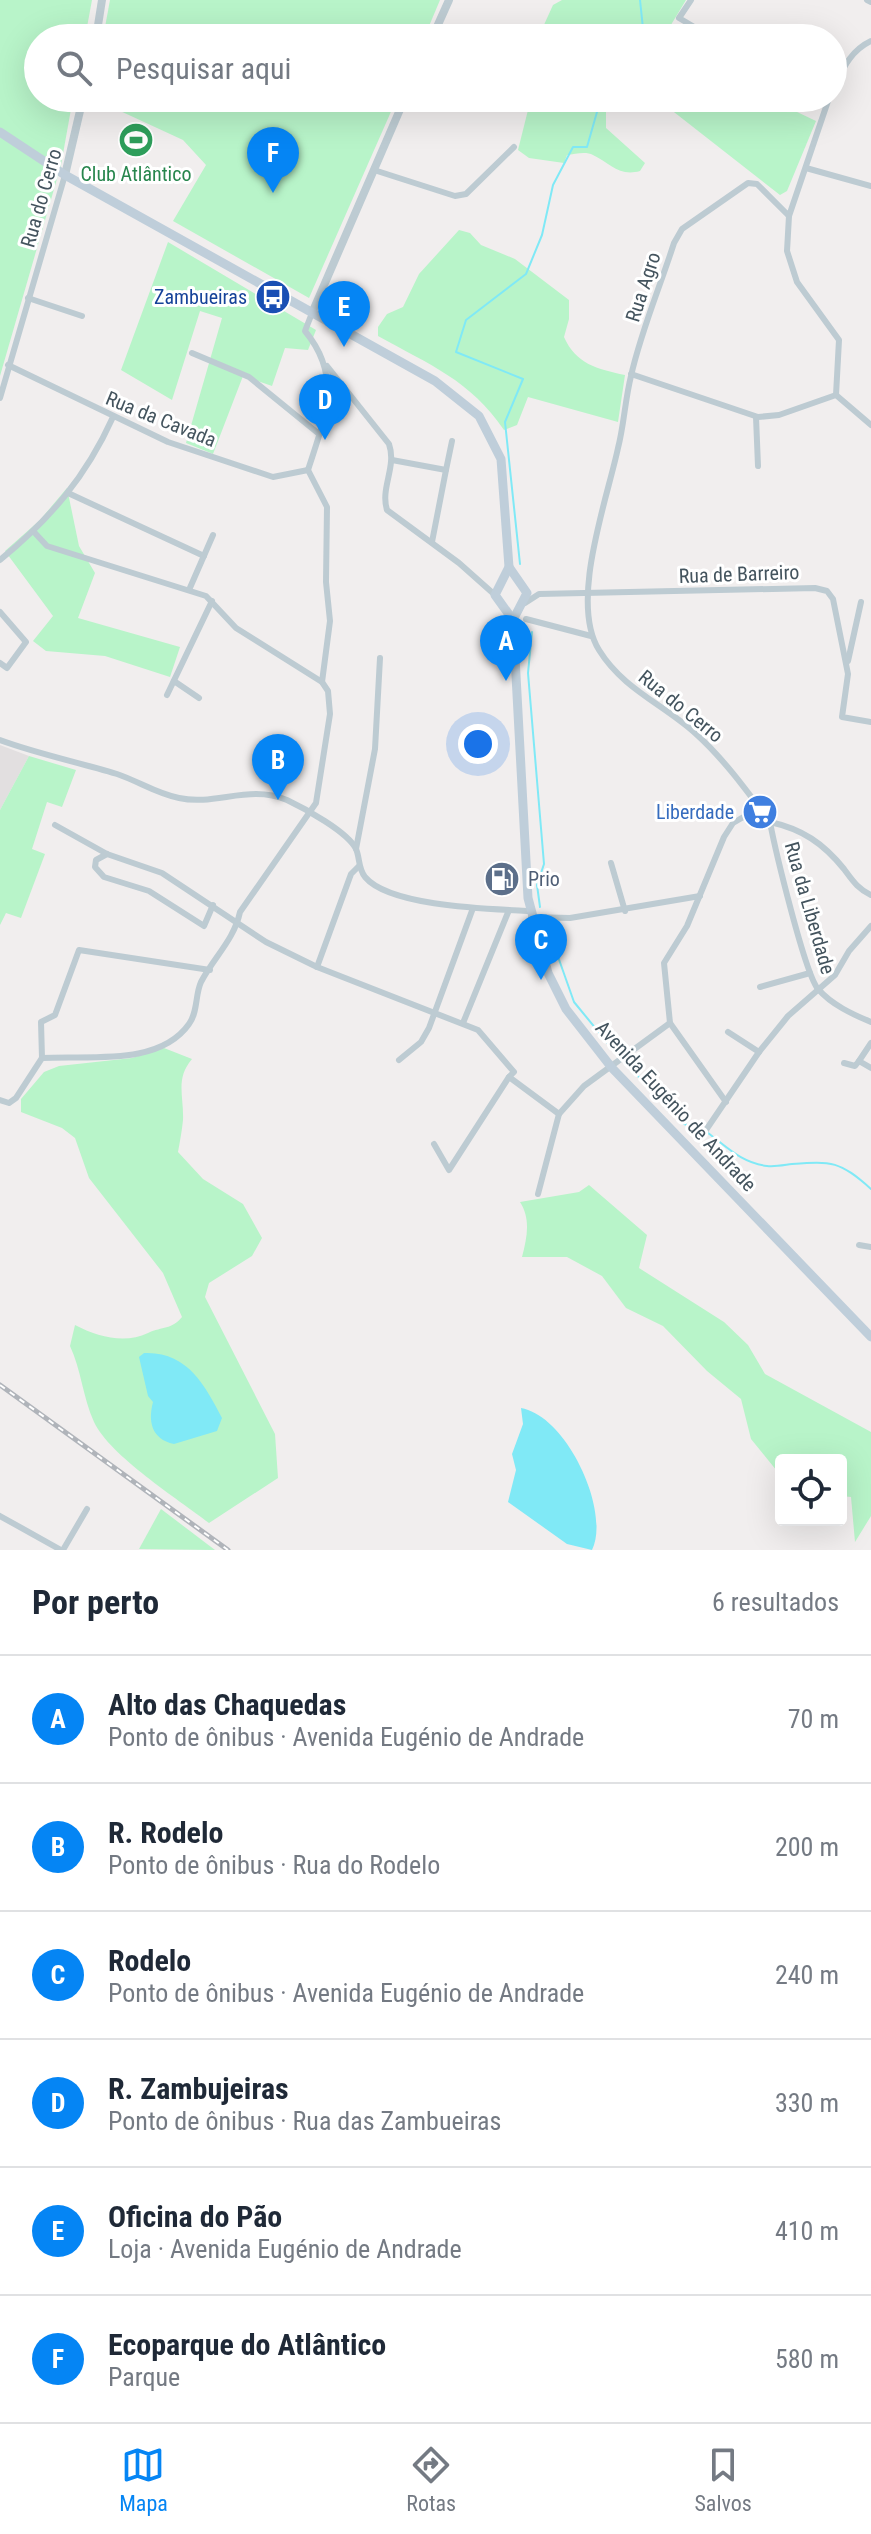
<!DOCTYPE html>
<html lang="pt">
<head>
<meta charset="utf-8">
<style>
	body { margin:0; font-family:"Roboto Condensed",sans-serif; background:#f2f2f3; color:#1f2937 }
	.controls { position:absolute; right:24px; bottom:24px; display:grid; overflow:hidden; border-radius:8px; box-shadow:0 8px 32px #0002 }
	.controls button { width:72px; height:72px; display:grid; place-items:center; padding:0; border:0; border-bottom:2px solid #e0e1e3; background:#fff; color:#1f2937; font:40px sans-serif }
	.you { position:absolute; left:478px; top:744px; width:28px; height:28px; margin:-20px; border:6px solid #fff; border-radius:50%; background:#1a73e8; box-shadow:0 0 0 12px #1a73e833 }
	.badge { display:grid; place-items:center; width:52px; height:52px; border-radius:50%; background:#0585f4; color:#fff; font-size:26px; font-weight:700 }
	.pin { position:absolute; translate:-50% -66px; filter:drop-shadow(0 2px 4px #0008) }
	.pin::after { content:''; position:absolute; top:42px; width:28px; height:24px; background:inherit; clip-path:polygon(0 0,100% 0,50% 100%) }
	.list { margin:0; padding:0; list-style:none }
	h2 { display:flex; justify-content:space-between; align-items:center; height:104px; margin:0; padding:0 32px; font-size:34px }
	h2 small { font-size:26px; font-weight:400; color:#747a83 }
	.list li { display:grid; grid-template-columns:52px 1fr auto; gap:24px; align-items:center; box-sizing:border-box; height:128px; padding:0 32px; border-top:2px solid #e0e1e3 }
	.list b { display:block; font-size:30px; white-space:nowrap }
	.list p { margin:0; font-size:26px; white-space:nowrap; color:#747a83 }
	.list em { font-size:26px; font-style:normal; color:#747a83 }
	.icon { flex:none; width:44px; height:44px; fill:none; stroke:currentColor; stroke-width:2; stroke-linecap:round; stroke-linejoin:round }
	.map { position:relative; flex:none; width:871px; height:1550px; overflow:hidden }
	.search { position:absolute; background:#fff; box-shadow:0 8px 32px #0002; left:24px; right:24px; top:24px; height:88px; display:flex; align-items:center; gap:20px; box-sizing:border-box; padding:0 28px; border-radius:44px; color:#747a83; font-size:30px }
	.sheet { height:872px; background:#fff }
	nav { display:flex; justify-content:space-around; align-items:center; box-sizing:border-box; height:112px; border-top:2px solid #e0e1e3; background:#fff; font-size:22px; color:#747a83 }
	nav a { display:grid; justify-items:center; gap:4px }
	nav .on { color:#0585f4 }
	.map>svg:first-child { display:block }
	.education { fill:#e2dfe0 }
	.green { fill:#b8f4c9 }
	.water { fill:#80e9f6 }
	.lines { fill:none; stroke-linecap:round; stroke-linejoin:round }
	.stream { stroke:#80e9f6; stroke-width:2 }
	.minor { stroke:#bdcbd2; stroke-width:6 }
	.tertiary { stroke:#bdcbd2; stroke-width:8 }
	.secondary { stroke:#bfceda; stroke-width:9 }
	.rail-casing { stroke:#b0b4ba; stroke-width:5 }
	.rail { stroke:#fff; stroke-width:2; stroke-dasharray:6; stroke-linecap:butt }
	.labels { text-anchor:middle; stroke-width:6; stroke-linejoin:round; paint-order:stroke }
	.leisure-label { font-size:20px; fill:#27864d; stroke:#fff }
	.street-label { font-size:20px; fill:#44545e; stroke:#fff }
	.transit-label { font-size:20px; fill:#164399; stroke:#fff; text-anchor:end }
	.shop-label { font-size:20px; fill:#366cbe; stroke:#fff; text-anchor:end }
	.service-label { font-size:20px; fill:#4e5e75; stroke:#fff; text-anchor:start }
</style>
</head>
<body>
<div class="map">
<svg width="871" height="1550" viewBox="0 0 871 1550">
	<rect width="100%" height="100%" fill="#f1eeee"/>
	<path class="education" d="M 0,745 L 29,756 L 0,810 Z"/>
	<g class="green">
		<path d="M 0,0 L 92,0 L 85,38 L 38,38 L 38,98 L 73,98 L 61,165 L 0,376 Z"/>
		<path d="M 110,0 L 440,0 L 424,38 L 103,38 Z"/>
		<path d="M 562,0 L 686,0 L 663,38 L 538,38 L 553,5 Z"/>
		<path d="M 92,98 L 397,98 L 309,298 L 173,221 L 206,165 L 183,140 Z"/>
		<path d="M 531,98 L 616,98 L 606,110 L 606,128 L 645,163 L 640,171 C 619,177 610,163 593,155 C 586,151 575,154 567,155 L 564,163 L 529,158 L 518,150 Z"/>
		<path d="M 656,98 L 791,98 L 795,111 L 816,121 L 787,191 L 780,195 Z"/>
		<path d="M 459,230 L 470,233 L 481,245 L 515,259 L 569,300 L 569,319 L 564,337 C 576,364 597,369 625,375 L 618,422 L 528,397 L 517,425 L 504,430 C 470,380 430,365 378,336 L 378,327 L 387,314 L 403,307 L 419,274 Z"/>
		<path d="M 168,242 L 316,330 L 308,350 L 285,348 L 272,386 L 243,376 L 213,454 L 186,443 L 222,318 L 200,311 L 172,400 L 121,370 Z"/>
		<path d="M 67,488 L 79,546 L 95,573 L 78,618 L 180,647 L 170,677 L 105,656 L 46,651 L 33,641 L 53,616 L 5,551 L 40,520 Z"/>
		<path d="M 29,756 L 76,770 L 62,807 L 47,802 L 32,849 L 45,854 L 21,918 L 6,913 L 0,925 L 0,810 Z"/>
		<path d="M 164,1048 L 192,1059 C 175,1079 184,1096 183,1120 C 182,1130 180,1141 178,1152 L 203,1179 L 243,1204 L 262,1238 L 252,1256 L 209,1283 L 205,1297 L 275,1434 L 278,1478 L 209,1523 C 178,1499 110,1456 94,1422 C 83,1398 81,1369 70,1346 L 75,1325 C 98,1337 125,1344 148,1333 C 163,1326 171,1330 182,1317 L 163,1273 L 89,1178 L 75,1138 L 62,1128 L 21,1112 L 21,1099 L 44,1072 L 59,1066 L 132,1058 Z"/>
		<path d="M 589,1185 L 647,1235 L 639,1268 L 724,1322 L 748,1345 L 765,1374 L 871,1432 L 871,1516 L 855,1542 L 851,1497 L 841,1496 L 841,1460 L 781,1460 L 781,1476 L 751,1439 L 741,1399 L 707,1371 L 663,1326 L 626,1308 L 602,1276 L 567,1257 L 522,1257 C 527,1238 531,1219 520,1202 L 579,1192 Z"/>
		<path d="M 161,1509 L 215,1550 L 139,1549 Z"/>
	</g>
	<g class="water">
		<path d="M 144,1353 C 187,1351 205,1385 222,1418 L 217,1431 L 174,1444 C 151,1439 148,1421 153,1402 L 148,1396 L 139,1357 Z"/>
		<path d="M 521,1408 C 567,1416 611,1511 592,1550 L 567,1544 L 508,1502 L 516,1470 L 512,1454 L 523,1424 Z"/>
	</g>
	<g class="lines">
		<g class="stream">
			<path d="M 640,0 L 644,38"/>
			<path d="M 520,564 L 505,422 L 523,379 L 456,352 L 466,320 L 526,274 L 542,235 L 553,185 L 573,147 L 587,147 L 601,98"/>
			<path d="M 532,632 L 528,673 L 544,864 L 537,885 L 540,907"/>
			<path d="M 550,934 L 574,1002 L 615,1052"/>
			<path d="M 634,1072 L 684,1124 L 703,1130"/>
			<path d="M 708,1133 C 728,1148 742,1163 767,1166 C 775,1167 784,1165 792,1164 C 832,1161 840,1161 871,1189"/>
		</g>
		<g class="minor">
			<path d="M 691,0 L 679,18 L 701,31 L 735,38"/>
			<path d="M 867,0 L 871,2"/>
			<path d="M 833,57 L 845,63"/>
			<path d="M 833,89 C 843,69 850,51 871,41"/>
			<path d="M 829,98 L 789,216 L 757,184 L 748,183 L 682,229 L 674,243 C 660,287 641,331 631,376 C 625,400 624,425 618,448 C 607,500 569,602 599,650 C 623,689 663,704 695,733 C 724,759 747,791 770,822 C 775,849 805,974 818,989 C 832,1005 852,1014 871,1022"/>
			<path d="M 806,168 L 871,186"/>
			<path d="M 374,170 L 455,196 L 466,194 L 514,147"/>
			<path d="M 789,216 L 787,251 L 797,282 L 839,340 L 836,395"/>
			<path d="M 28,298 L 82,316"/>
			<path d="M 192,353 L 249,377 L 319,434"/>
			<path d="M 8,365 L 168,442 L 273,477 L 308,470"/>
			<path d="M 327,366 L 389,444 C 397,467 380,488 387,510 L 459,563 L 495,595"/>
			<path d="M 631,374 L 758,417 L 779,415 L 836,395 L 871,425"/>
			<path d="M 0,398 L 65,175"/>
			<path d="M 756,417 L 758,466"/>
			<path d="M 392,460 L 446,470 L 432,542"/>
			<path d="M 308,470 C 325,417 343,377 305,331 L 312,313"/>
			<path d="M 446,470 L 452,441"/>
			<path d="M 68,493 L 204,556"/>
			<path d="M 34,532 L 47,546 L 206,596 L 236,628 L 322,682"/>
			<path d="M 0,560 C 50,519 86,477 113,417"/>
			<path d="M 189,590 L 213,535"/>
			<path d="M 525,603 L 539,594 L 815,588 L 827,591 L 833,599 L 848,674 L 842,717 L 871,722"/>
			<path d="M 0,612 L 26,642 L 7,668 L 0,663"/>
			<path d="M 526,619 L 591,636"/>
			<path d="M 848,661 L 861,602"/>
			<path d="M 174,681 L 199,698"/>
			<path d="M 167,695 L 212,601"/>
			<path d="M 0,740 C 38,754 78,762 117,774 C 138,781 157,794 179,798 C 216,806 249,784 287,800 C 304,808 348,832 356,849 C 360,858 358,868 365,877 C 390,907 492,909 530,911"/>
			<path d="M 770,822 C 802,829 823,843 844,869 C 853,881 857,888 871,895"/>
			<path d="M 55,825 L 107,854 L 162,873 L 266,942 L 317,967 L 478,1030 L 514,1072 L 509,1077"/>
			<path d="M 356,849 L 375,749 L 380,658"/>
			<path d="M 107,854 L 96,860 L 95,867 L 104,877 L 149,891 L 204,926 L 213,905"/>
			<path d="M 611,863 L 625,911"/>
			<path d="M 531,917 L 570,918 L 700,896"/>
			<path d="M 317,967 L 351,874 L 359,866"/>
			<path d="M 760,987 L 810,973"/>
			<path d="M 463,1023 L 509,910"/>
			<path d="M 728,1032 L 759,1052"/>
			<path d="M 871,1043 L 859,1061 L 871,1068"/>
			<path d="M 42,1058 L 41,1022 L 55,1015 L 79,950 L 210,970"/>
			<path d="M 399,1060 L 421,1042 L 429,1028 L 473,908"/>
			<path d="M 844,1063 L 855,1066 L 859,1061"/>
			<path d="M 0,1100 L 9,1103 L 16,1098 L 42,1058 C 87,1055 159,1067 189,1024 C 198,1012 195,995 201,982 C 214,957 234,940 240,912 L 316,803 L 330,714 L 328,691 L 322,682 L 330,621 L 326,582 L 327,507 L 308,470"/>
			<path d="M 726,1102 L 670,1023 L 664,963 L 687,926 L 724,837 L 733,823 L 759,808"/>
			<path d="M 706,1130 L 759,1052 L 788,1016 L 835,975 L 849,951 L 871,926"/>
			<path d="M 434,1144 L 449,1170 L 509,1077 L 559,1114 L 584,1086 L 670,1023"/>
			<path d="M 538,1194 L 559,1114"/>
			<path d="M 859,1245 L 871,1247"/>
			<path d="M 0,1516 L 61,1550"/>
			<path d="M 63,1550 L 87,1509"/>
		</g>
		<g class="tertiary">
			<path d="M 96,38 L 102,0"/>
			<path d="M 432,38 L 449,0"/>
			<path d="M 65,175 L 83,98"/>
			<path d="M 312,313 L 405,98"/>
		</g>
		<g class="secondary">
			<path d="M 0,132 L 65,175 L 435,381 L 479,416 L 501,459 L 509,567 L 495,595 L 513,620 L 528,898 L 548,973 L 566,1009 L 612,1068 L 871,1337"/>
			<path d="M 509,567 L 527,593 L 513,620"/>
		</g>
		<defs>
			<path id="rail" d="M 0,1385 L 228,1550"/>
		</defs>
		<use href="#rail" class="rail-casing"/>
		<use href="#rail" class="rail"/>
	</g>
	<defs>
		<symbol id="stadium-disc" viewBox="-11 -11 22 22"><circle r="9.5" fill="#2e9e5b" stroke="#fff"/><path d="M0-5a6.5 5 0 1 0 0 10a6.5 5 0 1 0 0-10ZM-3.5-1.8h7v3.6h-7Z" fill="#fff"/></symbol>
		<symbol id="bus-disc" viewBox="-11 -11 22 22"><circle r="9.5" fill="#1a4fb4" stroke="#fff"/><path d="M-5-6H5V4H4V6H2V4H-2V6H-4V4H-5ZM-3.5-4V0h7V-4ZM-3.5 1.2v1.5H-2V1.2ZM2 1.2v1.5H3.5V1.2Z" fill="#fff"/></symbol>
		<symbol id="supermarket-disc" viewBox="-11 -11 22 22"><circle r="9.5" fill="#3f7fe0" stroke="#fff"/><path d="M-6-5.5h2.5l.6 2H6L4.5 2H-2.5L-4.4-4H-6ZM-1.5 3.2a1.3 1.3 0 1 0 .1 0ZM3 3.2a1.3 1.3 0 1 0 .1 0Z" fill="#fff"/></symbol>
		<symbol id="fuel-disc" viewBox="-11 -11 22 22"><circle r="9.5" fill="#5c6f8a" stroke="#fff"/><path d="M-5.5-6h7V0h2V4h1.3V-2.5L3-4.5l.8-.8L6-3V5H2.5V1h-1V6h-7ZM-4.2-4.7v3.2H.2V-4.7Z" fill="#fff"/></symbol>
	</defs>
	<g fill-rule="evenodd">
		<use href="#stadium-disc" x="116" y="120" width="40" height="40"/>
		<use href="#bus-disc" x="253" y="277" width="40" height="40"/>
		<use href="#supermarket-disc" x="740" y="792" width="40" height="40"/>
		<use href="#fuel-disc" x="482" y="859" width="40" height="40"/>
	</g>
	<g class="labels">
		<g class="leisure-label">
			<text x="136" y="181">Club Atlântico</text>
		</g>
		<g class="street-label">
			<text transform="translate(41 198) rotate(-74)" y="7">Rua do Cerro</text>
			<text transform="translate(643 287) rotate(-72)" y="7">Rua Agro</text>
			<text transform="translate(161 419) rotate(22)" y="7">Rua da Cavada</text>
			<text transform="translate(739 574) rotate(-2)" y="7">Rua de Barreiro</text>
			<text transform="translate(681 706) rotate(39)" y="7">Rua do Cerro</text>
			<text transform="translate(810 908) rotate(74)" y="7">Rua da Liberdade</text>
			<text transform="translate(676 1106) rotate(47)" y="7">Avenida Eugénio de Andrade</text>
		</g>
		<g class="transit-label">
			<text x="247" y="304">Zambueiras</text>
		</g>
		<g class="shop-label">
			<text x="734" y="819">Liberdade</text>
		</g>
		<g class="service-label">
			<text x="528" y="886">Prio</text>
		</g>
	</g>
</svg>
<div class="controls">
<button><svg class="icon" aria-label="locate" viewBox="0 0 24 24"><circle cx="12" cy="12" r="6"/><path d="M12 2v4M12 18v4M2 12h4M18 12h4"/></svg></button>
</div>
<div class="you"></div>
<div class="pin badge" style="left:506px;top:681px">A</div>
<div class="pin badge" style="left:278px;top:800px">B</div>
<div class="pin badge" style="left:541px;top:980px">C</div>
<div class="pin badge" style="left:325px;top:440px">D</div>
<div class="pin badge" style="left:344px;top:347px">E</div>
<div class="pin badge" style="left:273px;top:193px">F</div>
<div class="search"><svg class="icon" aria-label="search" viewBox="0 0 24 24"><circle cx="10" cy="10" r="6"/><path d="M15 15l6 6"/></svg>Pesquisar aqui</div>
</div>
<section class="sheet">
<h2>Por perto<small>6 resultados</small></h2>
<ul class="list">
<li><span class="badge">A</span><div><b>Alto das Chaquedas</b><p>Ponto de ônibus · Avenida Eugénio de Andrade</p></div><em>70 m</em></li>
<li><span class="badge">B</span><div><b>R. Rodelo</b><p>Ponto de ônibus · Rua do Rodelo</p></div><em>200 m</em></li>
<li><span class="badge">C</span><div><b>Rodelo</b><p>Ponto de ônibus · Avenida Eugénio de Andrade</p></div><em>240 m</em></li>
<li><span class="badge">D</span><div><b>R. Zambujeiras</b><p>Ponto de ônibus · Rua das Zambueiras</p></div><em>330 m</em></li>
<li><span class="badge">E</span><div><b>Oficina do Pão</b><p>Loja · Avenida Eugénio de Andrade</p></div><em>410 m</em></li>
<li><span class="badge">F</span><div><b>Ecoparque do Atlântico</b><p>Parque</p></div><em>580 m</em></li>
</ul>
</section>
<nav>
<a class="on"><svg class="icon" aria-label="map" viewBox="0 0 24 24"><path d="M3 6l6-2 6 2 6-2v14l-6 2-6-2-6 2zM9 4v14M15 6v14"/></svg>Mapa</a>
<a><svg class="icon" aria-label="directions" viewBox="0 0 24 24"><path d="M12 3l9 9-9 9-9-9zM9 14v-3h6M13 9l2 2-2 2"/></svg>Rotas</a>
<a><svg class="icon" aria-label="saved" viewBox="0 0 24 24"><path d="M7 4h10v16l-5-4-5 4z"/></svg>Salvos</a>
</nav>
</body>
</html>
